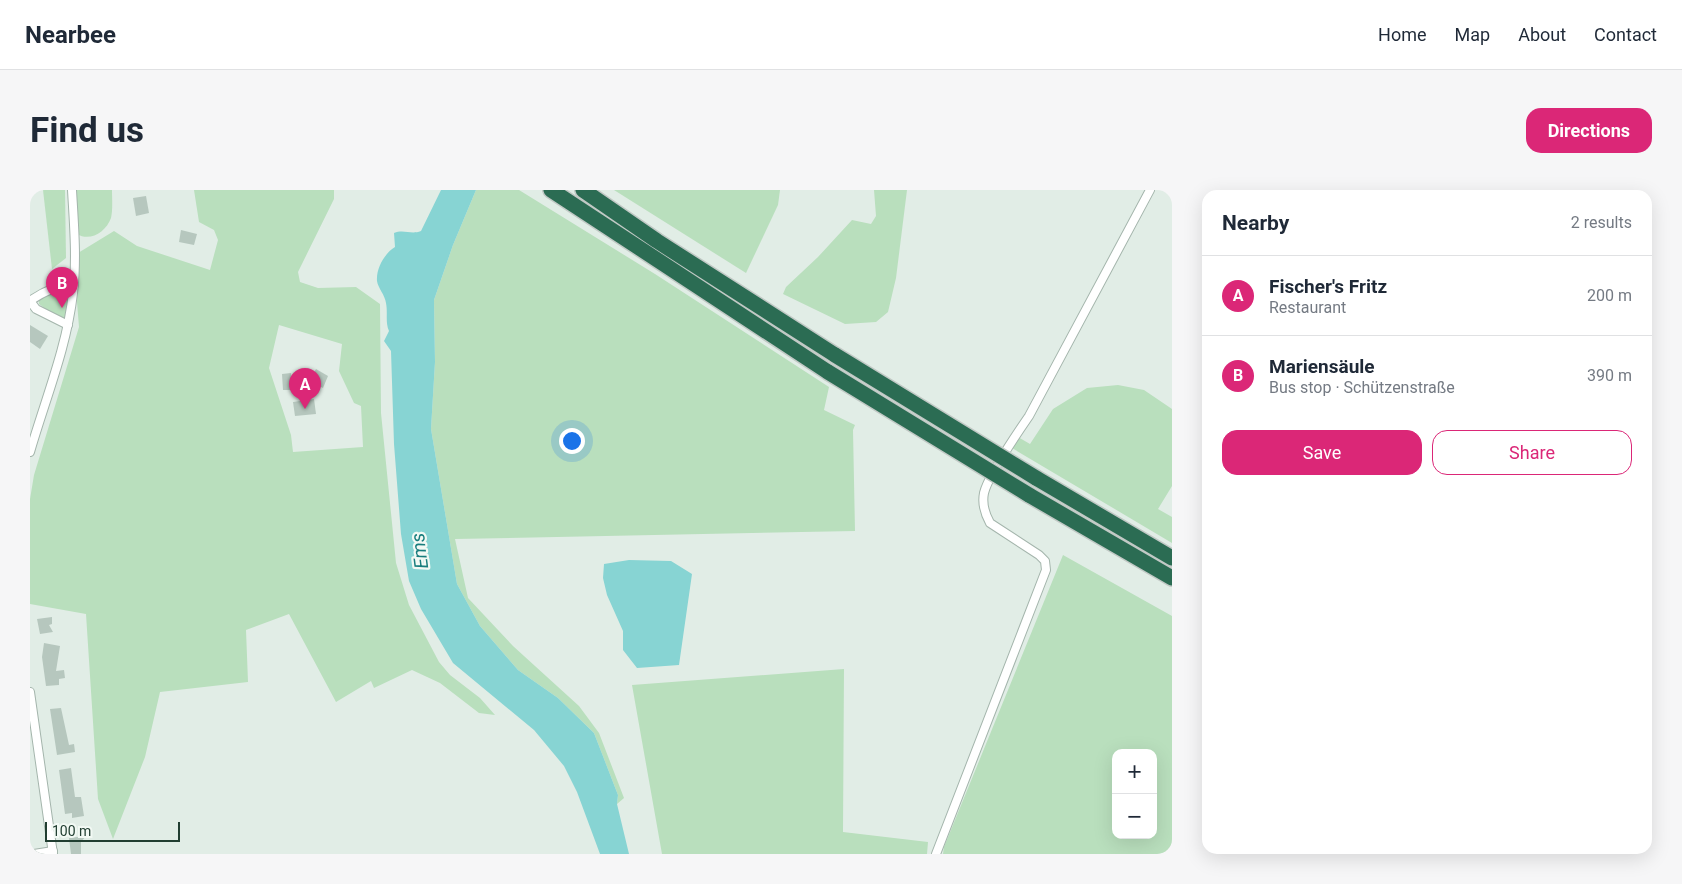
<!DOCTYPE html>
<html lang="en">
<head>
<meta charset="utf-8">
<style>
	body { margin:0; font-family:Roboto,sans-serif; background:#f6f6f7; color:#1f2937 }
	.controls { position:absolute; right:15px; bottom:15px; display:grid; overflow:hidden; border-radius:10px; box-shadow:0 5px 20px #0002 }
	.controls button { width:45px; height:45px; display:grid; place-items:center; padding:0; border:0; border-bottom:1px solid #e0e1e3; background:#fff; color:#1f2937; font:25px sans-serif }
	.scale { position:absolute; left:15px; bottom:12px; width:135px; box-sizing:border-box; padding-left:5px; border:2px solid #213e31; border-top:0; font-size:14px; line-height:18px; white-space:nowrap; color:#213e31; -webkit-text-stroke:4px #f2f9f4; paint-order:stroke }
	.you { position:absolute; left:541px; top:250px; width:18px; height:18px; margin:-12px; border:4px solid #fff; border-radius:50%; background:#1a73e8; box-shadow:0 0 0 8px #1a73e833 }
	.badge { display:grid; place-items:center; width:32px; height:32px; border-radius:50%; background:#db2777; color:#fff; font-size:16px; font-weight:700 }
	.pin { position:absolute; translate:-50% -41px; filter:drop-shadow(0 1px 2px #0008) }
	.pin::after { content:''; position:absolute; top:26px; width:18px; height:15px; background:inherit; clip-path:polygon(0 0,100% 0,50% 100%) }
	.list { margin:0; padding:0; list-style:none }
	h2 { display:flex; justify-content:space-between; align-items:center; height:65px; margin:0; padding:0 20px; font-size:21px }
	h2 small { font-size:16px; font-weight:400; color:#747a83 }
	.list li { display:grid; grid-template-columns:32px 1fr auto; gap:15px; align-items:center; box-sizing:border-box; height:80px; padding:0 20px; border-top:1px solid #e0e1e3 }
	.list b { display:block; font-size:19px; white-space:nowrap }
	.list p { margin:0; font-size:16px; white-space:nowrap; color:#747a83 }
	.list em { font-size:16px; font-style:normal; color:#747a83 }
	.actions { display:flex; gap:10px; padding:15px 20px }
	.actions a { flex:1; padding:11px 0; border:1px solid #db2777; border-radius:15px; text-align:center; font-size:18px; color:#db2777 }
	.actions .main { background:#db2777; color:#fff }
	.map { position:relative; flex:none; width:1142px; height:664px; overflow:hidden; border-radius:15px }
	header { display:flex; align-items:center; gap:30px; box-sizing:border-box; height:70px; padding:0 25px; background:#fff; border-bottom:1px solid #e0e1e3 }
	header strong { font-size:24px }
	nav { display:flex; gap:28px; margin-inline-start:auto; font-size:18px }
	.intro { display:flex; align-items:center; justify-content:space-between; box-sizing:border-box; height:120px; padding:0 30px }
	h1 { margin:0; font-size:35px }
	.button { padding:12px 22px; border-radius:15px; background:#db2777; color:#fff; font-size:18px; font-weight:700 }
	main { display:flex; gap:30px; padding:0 30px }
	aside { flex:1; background:#fff; border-radius:15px; box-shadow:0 5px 20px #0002 }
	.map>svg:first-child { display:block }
	.green { fill:#b9dfbd; fill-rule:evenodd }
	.water { fill:#87d4d3 }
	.building { fill:#b6c7be }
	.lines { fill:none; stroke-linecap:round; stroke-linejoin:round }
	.minor-casing { stroke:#a4b5ac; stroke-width:10 }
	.motorway-casing { stroke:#c1c9c5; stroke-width:18 }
	.minor { stroke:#fff; stroke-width:8 }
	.motorway { stroke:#2b6c53; stroke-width:15 }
	.motorway-bridge-casing { stroke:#c1c9c5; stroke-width:18; stroke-linecap:butt }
	.motorway-bridge { stroke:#2b6c53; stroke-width:15 }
	.labels { text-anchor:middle; stroke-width:4.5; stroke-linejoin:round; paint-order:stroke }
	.water-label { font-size:19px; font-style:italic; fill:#187d7d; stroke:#f2f9f4 }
</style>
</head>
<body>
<header>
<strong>Nearbee</strong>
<nav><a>Home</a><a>Map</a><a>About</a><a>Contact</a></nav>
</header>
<div class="intro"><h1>Find us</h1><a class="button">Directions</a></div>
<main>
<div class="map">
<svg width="1142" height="664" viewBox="0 0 1142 664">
	<rect width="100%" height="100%" fill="#e1ede6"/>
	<g class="green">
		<path d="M 13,0 L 35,0 L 36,68 L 22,79 Z"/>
		<path d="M 47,0 L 82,0 C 82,8 83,20 81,28 C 76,42 60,52 47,44 Z"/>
		<path d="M 164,0 L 304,0 L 304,9 L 268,82 L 270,92 L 288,98 L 326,97 L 350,114 L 351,223 L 366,373 L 379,415 L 409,472 L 420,485 L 450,508 L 465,525 L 449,523 L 410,493 L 382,480 L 344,498 L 341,491 L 306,512 L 259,424 L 216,440 L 218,492 L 130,502 L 115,567 L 83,649 L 68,609 L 56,424 L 0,414 L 0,309 L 4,285 L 49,137 L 46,100 L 48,63 L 84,41 L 107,56 L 180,80 L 188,50 L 184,40 L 169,32 ZM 249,135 L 312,154 L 309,181 L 324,213 L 331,216 L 333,257 L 263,262 L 261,245 L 239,178 Z"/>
		<path d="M 446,0 L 489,0 L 625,84 L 799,197 L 794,220 L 825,235 L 823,240 L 825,341 L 425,349 L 438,408 L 483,456 L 549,516 L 569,543 L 594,608 L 587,614 L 588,605 L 564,543 L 528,508 L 488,480 L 450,436 L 427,394 L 401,239 L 405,172 L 404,110 L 423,55 Z"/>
		<path d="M 584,0 L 750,0 L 748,15 L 716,83 Z"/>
		<path d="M 844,0 L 877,0 L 866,88 L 858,122 L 846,132 L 815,134 L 753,104 L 756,97 L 788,67 L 822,30 L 841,34 L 846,26 Z"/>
		<path d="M 44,95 L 38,135 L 9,114 L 9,104 Z"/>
		<path d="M 1088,195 L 1114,200 L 1142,219 L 1142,296 L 1128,319 L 1142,327 L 1142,353 L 982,258 L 988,247 L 1000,254 L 1023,219 L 1057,198 Z"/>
		<path d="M 1033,365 L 1142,426 L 1142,664 L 913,664 L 914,657 ZM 1086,563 L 1123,563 L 1123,645 L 1086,645 Z"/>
		<path d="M 814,479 L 813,642 L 898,652 L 897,664 L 632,664 L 602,495 Z"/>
	</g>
	<g class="water">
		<path d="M 411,0 L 446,0 L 423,55 L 404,110 L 405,172 L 401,239 L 427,394 L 450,436 L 488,480 L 528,508 L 564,543 L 588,605 L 587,614 L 599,664 L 570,664 L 547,602 L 534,576 L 504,540 L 423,473 L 391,419 L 379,391 L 371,344 L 364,254 L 361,161 L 354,151 L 359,141 C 355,132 358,123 356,113 C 355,105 348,98 347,91 C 346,78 355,63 365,57 L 364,43 C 374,39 381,45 391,41 Z"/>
		<path d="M 599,370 L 641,371 L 662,384 L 649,475 L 607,478 L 593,460 L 593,441 L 577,405 L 573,388 L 574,374 Z"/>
	</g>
	<g class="building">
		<path d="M 116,6 L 119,23 L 106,26 L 103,8 Z"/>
		<path d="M 151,40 L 167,44 L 164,55 L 149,52 Z"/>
		<path d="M 0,135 L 18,146 L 10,159 L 0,152 Z"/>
		<path d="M 286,179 L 298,186 L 293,198 L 279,191 Z"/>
		<path d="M 261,183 L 262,200 L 253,200 L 252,184 Z"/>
		<path d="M 284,209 L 286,224 L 265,226 L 263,212 Z"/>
		<path d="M 22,427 L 22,434 L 19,435 L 23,442 L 10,444 L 7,429 Z"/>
		<path d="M 14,453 L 30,456 L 26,481 L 34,480 L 35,488 L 29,489 L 29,495 L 16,496 L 12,467 Z"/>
		<path d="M 31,518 L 39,555 L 44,554 L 45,562 L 27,565 L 20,519 Z"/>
		<path d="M 41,578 L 45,607 L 51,607 L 54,626 L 42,628 L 42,623 L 35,624 L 29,580 Z"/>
		<path d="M 56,646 L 51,652 L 51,664 L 41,664 L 39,648 Z"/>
	</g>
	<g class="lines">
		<defs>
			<g id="minor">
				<path d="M 0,111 C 14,101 27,95 44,95"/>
				<path d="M 0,111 L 6,119 L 38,135"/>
				<path d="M 0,262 C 15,210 37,157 43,103 C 47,69 44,35 42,0"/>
				<path d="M 0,502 L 23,664"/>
				<path d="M 4,664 L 23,661"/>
				<path d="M 906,664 L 1016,380 L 1015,371 L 1009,365 L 960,333 C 955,324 952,313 954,303 C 958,286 988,242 999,226 L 1120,0"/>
			</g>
			<g id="motorway">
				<path d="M 521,0 L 798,182"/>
				<path d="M 553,0 L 627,51 L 805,165"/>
				<path d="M 1006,288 L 1142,368"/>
				<path d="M 999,305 L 1142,388"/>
			</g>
		</defs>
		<use href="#minor" class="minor-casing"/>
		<use href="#motorway" class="motorway-casing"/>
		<use href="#minor" class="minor"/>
		<use href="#motorway" class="motorway"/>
		<defs>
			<g id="motorway-bridge">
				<path d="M 805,165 L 1006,288"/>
				<path d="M 798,182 L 999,305"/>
			</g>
		</defs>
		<use href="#motorway-bridge" class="motorway-bridge-casing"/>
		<use href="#motorway-bridge" class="motorway-bridge"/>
	</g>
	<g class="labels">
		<g class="water-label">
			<text transform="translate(389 361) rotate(-97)" y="7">Ems</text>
		</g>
	</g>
</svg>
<div class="controls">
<button>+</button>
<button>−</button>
</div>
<div class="scale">100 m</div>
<div class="you"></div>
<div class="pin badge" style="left:275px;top:219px">A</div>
<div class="pin badge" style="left:32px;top:118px">B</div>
</div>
<aside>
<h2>Nearby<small>2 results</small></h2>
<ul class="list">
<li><span class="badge">A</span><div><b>Fischer's Fritz</b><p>Restaurant</p></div><em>200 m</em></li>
<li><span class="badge">B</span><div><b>Mariensäule</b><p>Bus stop · Schützenstraße</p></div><em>390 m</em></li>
</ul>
<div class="actions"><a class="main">Save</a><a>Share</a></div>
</aside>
</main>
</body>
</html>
